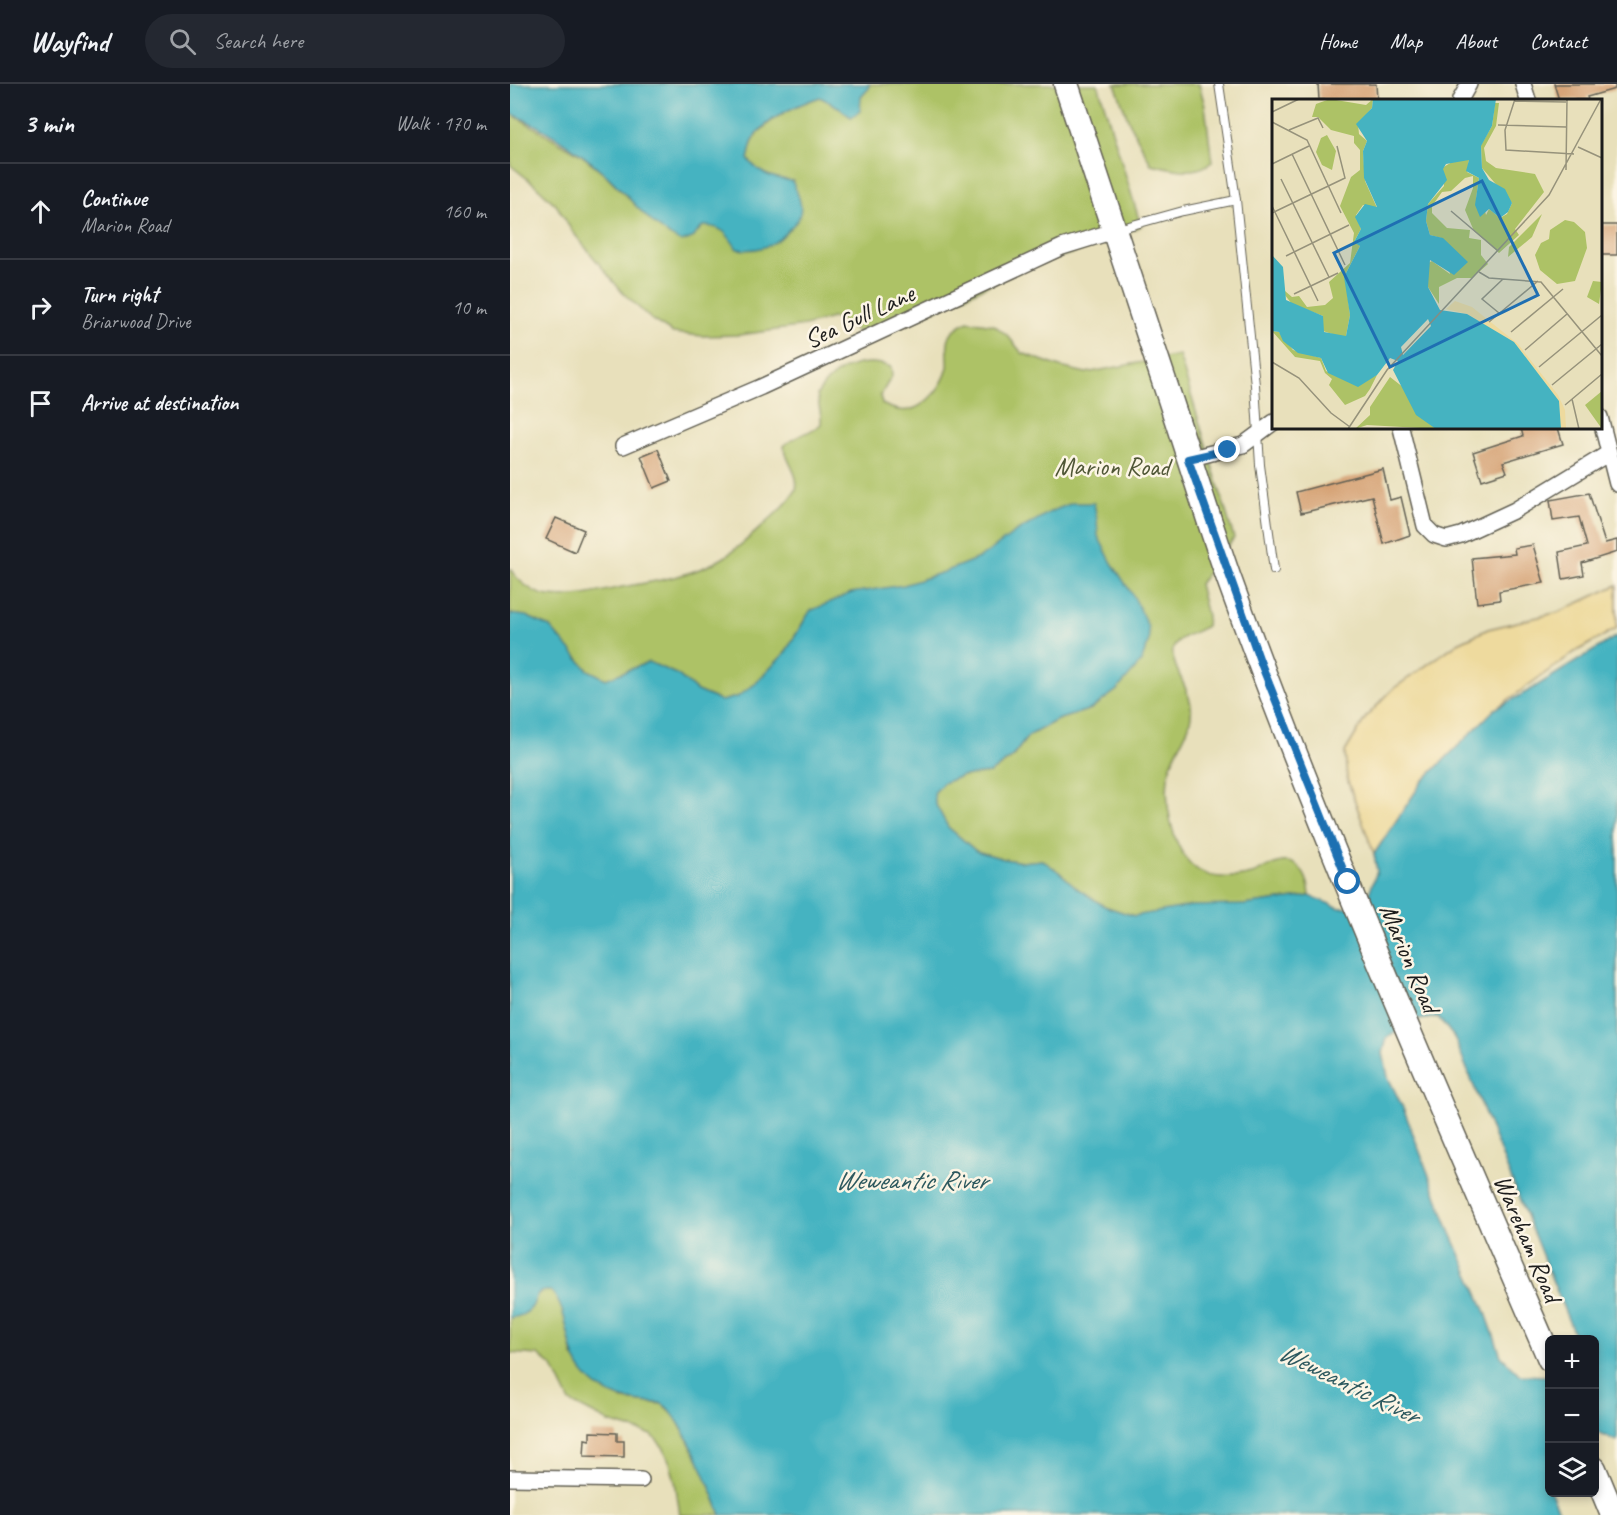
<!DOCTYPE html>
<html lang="en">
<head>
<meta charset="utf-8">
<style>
	body { margin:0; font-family:Caveat,sans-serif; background:#242831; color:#f1f3f6 }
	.controls { position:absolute; right:18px; bottom:18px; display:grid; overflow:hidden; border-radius:9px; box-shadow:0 3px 9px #0003 }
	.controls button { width:54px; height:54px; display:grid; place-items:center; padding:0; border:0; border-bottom:2px solid #363941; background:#171b24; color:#f1f3f6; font:30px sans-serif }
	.stop { position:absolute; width:18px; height:18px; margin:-14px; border:4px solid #1f6fb2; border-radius:50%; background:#fff }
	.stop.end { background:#1f6fb2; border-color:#fff; box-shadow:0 2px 6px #0008 }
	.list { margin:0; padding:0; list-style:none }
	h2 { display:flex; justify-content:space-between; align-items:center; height:78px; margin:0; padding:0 24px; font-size:26px }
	h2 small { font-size:20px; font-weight:400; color:#9ea1a6 }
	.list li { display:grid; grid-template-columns:39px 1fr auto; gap:18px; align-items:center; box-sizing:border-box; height:96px; padding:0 24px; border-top:2px solid #363941 }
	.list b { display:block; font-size:22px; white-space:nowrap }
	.list p { margin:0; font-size:20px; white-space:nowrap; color:#9ea1a6 }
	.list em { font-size:20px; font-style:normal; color:#9ea1a6 }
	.icon { flex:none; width:33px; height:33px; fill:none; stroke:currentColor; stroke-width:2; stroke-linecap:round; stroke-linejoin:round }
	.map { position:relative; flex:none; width:1107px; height:1431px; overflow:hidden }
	header { display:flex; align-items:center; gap:36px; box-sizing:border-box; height:84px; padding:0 30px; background:#171b24; border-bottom:2px solid #363941 }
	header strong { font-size:28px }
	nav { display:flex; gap:33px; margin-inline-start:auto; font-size:21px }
	.search { width:420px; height:54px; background:#242831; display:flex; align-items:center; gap:15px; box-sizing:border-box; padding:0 21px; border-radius:33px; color:#9ea1a6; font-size:22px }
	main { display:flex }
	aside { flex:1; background:#171b24 }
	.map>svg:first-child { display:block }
	.green { fill:#adc266; stroke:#646f41; stroke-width:1.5 }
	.sand { fill:#eeda9e; stroke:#857b5d; stroke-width:1.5 }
	.water { fill:#45b3c1; stroke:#30686e; stroke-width:1.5 }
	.building { fill:#d5a274 }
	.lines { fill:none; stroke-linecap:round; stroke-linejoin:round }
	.lane-casing { stroke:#636154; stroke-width:10 }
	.street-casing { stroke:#636154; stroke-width:18 }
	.primary-casing { stroke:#636154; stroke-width:27 }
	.lane { stroke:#fff; stroke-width:8 }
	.street { stroke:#fff; stroke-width:15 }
	.primary { stroke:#fff; stroke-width:24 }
	.route { stroke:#1f6fb2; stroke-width:8 }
	.labels { text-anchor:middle; stroke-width:5; stroke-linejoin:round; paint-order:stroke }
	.street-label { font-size:26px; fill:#1c1c1c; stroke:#fcf5e5 }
	.park-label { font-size:26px; fill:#4f5636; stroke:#fcf5e5 }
	.water-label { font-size:27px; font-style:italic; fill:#2c585e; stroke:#fcf5e5 }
	.inset-road { fill:none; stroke:#96927b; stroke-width:1.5 }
	.view { fill:#1f6fb2; fill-opacity:0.15; stroke:#1f6fb2; stroke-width:3 }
	.inset-edge { fill:none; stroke:#1c1c1c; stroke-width:3 }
</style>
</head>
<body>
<header>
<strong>Wayfind</strong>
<div class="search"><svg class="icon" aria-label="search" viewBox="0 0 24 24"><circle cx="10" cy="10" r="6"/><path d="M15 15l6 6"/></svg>Search here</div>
<nav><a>Home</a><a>Map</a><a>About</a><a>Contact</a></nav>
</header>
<main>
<aside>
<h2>3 min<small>Walk · 170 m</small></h2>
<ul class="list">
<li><svg class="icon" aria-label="ahead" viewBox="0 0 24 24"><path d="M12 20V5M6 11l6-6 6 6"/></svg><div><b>Continue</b><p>Marion Road</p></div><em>160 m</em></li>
<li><svg class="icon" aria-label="right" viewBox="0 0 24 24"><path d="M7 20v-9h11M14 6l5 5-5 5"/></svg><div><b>Turn right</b><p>Briarwood Drive</p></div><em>10 m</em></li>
<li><svg class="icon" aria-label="arrive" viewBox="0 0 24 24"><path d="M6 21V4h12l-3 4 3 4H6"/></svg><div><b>Arrive at destination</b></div></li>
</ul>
</aside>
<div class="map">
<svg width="1107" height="1431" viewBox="0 0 1107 1431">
	<rect width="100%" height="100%" fill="#fcf5e5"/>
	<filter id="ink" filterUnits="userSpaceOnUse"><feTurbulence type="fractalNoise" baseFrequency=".0167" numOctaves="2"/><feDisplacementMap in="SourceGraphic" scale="12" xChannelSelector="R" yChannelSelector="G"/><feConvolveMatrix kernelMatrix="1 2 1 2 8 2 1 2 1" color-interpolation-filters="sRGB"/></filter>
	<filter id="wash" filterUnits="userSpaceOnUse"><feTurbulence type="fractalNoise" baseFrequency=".008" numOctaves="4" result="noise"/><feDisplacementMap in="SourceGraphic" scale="24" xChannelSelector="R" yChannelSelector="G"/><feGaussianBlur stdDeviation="1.35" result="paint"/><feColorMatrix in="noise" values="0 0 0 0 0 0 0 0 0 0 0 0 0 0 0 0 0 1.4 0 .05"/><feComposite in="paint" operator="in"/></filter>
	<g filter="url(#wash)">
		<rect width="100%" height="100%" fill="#e8e0bb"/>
		<g class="green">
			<path d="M 359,0 L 588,0 L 631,142 L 576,165 L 520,182 L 360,256 L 328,234 L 322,234 L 295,242 L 229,251 L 193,252 L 163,249 L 142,236 L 112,208 L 62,147 L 47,122 L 24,100 L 0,81 L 0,29 L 71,71 L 94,89 L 139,135 L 197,131 L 282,97 C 261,93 251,92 238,75 C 240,68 241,58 246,52 C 262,32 286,21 310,13 L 325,21 L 341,33 L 351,13 L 359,4 Z"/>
			<path d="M 605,0 L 689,0 L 695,22 L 702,78 C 685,92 662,85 641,80 L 619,38 Z"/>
			<path d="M 458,237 L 484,241 L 498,252 L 512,269 L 550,283 L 576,289 L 669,271 L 724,454 L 689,500 L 697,532 L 696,542 C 686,550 667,551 663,565 C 660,579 679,605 681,621 C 684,644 668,660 661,681 C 651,710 661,768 688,786 C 703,796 726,794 742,790 C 752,786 761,780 772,778 C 791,775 799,796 800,812 L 734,821 L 624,832 L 594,822 L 568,805 L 549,788 L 532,776 L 512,778 L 494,775 L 466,767 L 438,743 L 425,719 L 424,709 L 433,699 L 452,692 L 480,689 L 502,674 L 518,652 L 547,636 L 581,625 L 607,606 L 295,535 L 275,569 L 245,600 L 227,613 L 211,617 L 187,607 L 168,591 L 139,578 L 96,595 L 78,586 L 40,543 L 16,532 L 0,530 L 0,484 C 7,497 25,511 40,512 C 64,515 89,508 112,503 C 146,497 183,492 213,474 C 230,463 247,447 262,433 C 270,425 282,416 286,405 C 290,391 275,376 274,362 C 284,351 300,350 311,340 L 311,332 L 307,311 C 322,285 352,272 381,283 L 382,292 L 370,312 L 372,320 C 380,324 390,328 399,326 C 417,322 434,301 438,283 C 439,272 435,262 440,251 C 444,244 452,240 458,237 Z"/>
			<path d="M 33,1206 L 41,1206 L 48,1215 L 53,1227 L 63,1272 L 93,1306 L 113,1316 L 152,1320 L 165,1332 L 194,1387 L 211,1431 L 170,1431 L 165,1397 L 160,1379 L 153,1363 L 142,1351 L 99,1338 L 60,1318 L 43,1283 L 28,1271 L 0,1269 L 0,1234 L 22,1222 L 25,1212 Z"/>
		</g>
		<path class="sand" d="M 1107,501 L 1107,544 L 1065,568 L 985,625 L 912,698 L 864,770 L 837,695 L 835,668 L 856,633 L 883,605 L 948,559 L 978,545 L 1049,528 Z"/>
		<g class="water">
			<path d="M 0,0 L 359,0 L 359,4 L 351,13 L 350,27 L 341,33 L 325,21 L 310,13 C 286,21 261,32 245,52 C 241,58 240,68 238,75 C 251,92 262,93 282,97 C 287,108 294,121 289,133 C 288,137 283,141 280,144 C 266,162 249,168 227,165 C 217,149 212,142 193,142 L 182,154 L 172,158 C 140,144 119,111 93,88 C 68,66 31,42 0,29 Z"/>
			<path d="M 562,419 L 584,419 L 587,435 L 588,452 L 602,479 L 624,513 L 638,543 L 639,556 L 631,578 L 607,606 L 581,625 L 547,636 L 518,652 L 502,673 L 480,689 L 452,692 L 433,699 L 424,709 L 425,719 L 438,743 L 466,767 L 494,775 L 512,778 L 532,776 L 549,788 L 568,805 L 594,822 L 624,832 L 681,822 L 734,821 L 800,812 L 830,824 L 854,823 L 867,787 L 864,770 L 912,698 L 985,625 L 1020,606 L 1107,552 L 1107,1357 L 1085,1348 L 1084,1256 L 1066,1255 L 944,953 L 928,933 L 902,937 L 877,954 L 873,969 L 878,993 L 894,1026 L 940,1147 L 975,1226 L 991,1272 L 1010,1291 L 1039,1292 L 1040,1394 L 1037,1400 L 1051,1431 L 211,1431 C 204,1411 169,1324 150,1319 C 144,1318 137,1319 132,1318 C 110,1316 89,1308 75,1291 C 54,1267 62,1231 41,1207 C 24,1206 28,1212 22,1223 C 17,1230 8,1233 0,1234 L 0,530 L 16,532 L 40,543 L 78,586 L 96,595 L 139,578 L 168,591 L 187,607 L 211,617 L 227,613 L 245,600 L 275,569 L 300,527 L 341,509 L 394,501 L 434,488 L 471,473 L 506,448 L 540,428 Z"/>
		</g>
		<g id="blocks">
			<g class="building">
				<path d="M 808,0 L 866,0 L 867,16 L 809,16 Z"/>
				<path d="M 1044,0 L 1105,0 L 1105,5 L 1077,13 L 1078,16 L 1049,16 Z"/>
				<rect x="1090" y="141" width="17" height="30"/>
				<path d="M 1011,344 L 1048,344 L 1053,360 L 993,378 L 997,388 L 972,396 L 963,368 L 1013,352 Z"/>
				<path d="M 148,365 L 161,397 L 144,404 L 131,372 Z"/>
				<path d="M 873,385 L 880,416 L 891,413 L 900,451 L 874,460 L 862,412 L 791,429 L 786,408 Z"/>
				<path d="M 1079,409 L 1095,459 L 1107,456 L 1107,468 L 1072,479 L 1074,491 L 1053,495 L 1049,468 L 1077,462 L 1069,433 L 1043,437 L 1040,416 Z"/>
				<path d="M 46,434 L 74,446 L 65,468 L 36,455 Z"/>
				<path d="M 1023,461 L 1034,499 L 989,507 L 990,516 L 967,519 L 962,474 L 1005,470 L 1004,464 Z"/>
				<path d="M 80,1348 L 107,1349 L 107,1357 L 114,1357 L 114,1373 L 74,1372 L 75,1355 L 80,1356 Z"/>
			</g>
		</g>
	</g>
	<g filter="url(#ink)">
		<use href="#blocks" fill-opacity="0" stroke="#636154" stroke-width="1.5"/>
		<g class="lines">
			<defs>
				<g id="lane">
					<path d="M 709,0 L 726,116"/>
					<path d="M 608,145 L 673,127 L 726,116 L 745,301 L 750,381 L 764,486"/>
				</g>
				<g id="street">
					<path d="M 1013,0 L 1018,16"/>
					<path d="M 950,16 L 959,0"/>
					<path d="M 1090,333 L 1107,400"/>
					<path d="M 891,344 L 915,442 L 924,451 L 936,455 L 951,451 L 1005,426 L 1099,369"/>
					<path d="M 113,362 L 251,303 L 552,163 L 604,147"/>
					<path d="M 678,375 L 733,361 L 764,338"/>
					<path d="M 0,1394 L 131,1396"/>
				</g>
				<g id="primary">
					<path d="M 556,0 C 589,102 623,204 657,306 C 678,369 697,432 719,495 C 814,758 928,1017 1040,1275"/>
					<path d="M 1084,1385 L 1103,1431"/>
				</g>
			</defs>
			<use href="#lane" class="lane-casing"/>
			<use href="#street" class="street-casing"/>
			<use href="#primary" class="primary-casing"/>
			<use href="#lane" class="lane"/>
			<use href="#street" class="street"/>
			<use href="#primary" class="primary"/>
		</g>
	</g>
	<g class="lines" filter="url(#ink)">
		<path class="route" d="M 718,366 L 678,375 L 750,577 L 838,798"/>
	</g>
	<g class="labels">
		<g class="street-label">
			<text transform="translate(349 232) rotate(-25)" y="9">Sea Gull Lane</text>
			<text transform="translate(900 874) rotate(67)" y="9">Marion Road</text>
			<text transform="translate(1018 1154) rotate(67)" y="9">Wareham Road</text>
		</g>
		<g class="park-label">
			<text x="602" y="391">Marion Road</text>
		</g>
		<g class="water-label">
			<text x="401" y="1105">Weweantic River</text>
			<text transform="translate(839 1299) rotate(26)" y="9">Weweantic River</text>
		</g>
	</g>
	<g transform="translate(762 15)">
		<rect width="330" height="330" fill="#e8e0bb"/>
		<path d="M 58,0 L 94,6 L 101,0 L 100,9 L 86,25 L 87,35 L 95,42 L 91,52 L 93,82 L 105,109 L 91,106 L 84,116 L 89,130 L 83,141 L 88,147 L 73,176 L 78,216 L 74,237 L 69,238 L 51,232 L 51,217 L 20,205 L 12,195 L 13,192 L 20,198 L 27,197 L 35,208 L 53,206 L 61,199 L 57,183 L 78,164 L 82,134 L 68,107 L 79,78 L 88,71 L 88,51 L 82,44 L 82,37 L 59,31 L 46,18 L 40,18 L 44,5 ZM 223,4 L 227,4 L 224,27 L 212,49 L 214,62 L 224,69 L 263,75 L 272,93 L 243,130 L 247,136 L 227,154 L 202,132 L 193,111 L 201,89 L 201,77 L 193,79 L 179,92 L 170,93 L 160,107 L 160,114 L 175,129 L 198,131 L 197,139 L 209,141 L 209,156 L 216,165 L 200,179 L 185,179 L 167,188 L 167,205 L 156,188 L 156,164 L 160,162 L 178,175 L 169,139 L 158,136 L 154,122 L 156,105 L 172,87 L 170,69 L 185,60 L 197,61 L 195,73 L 207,79 L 204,100 L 210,100 L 214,116 L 217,110 L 228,119 L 235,115 L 240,104 L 210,69 L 209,46 L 220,27 ZM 55,36 L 64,52 L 60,71 L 50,66 L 44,53 L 49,39 ZM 270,115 L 260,138 L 236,158 L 237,148 ZM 293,121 L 302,123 L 313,133 L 315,149 L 303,182 L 285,185 L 268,171 L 263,156 L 269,144 L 277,140 L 278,131 ZM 321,182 L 330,183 L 327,205 L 315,198 ZM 0,232 L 7,233 L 21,251 L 49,259 L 54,272 L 68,279 L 85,285 L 105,276 L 98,290 L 93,297 L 73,306 L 57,286 L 60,280 L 53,274 L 48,262 L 23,258 ZM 118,278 L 136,292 L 166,330 L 95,326 L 83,330 L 98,316 L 98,308 ZM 330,292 L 330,330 L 313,306 Z" fill="#adc266"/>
		<path d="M 183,202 L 200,208 L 246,245 L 286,296 L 293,311 L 294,330 L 288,330 L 225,234 L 195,215 L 174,210 Z" fill="#eeda9e"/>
		<path d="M 101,0 L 224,0 L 220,27 L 209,47 L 210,69 L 217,81 L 233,90 L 240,104 L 236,113 L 228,119 L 217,110 L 208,118 L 203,106 L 207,79 L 194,72 L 197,61 L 174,65 L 171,70 L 175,81 L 156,105 L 154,122 L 158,136 L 171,139 L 196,163 L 182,176 L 158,161 L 156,188 L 168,211 L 195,215 L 242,243 L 287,302 L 289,330 L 164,330 L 144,316 L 121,271 L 126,262 L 118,259 L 105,276 L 86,288 L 56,274 L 49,259 L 26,254 L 11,242 L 7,233 L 0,232 L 0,156 L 11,168 L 14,201 L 51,217 L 52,233 L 74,237 L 78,216 L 72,178 L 88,147 L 82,143 L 89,130 L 83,118 L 93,105 L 105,108 L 92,79 L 91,52 L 95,42 L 84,25 L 100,9 ZM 156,220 L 159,227 L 131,256 L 129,248 Z" fill="#45b3c1" fill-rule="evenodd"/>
		<path class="inset-road" d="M 243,0 L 233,31 L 234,51 L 302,55M 242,2 L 294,3M 0,13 L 27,0M 0,23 L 35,41 L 69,114M 226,26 L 294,28M 17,31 L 46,19 L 51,29M 306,48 L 330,59M 20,55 L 73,166M 0,65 L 37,47M 294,71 L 295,0M 9,80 L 57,178M 0,107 L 46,202M 179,112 L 225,151M 0,114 L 73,79 L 65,47M 14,157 L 77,126M 207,173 L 217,179 L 269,183 L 330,257M 22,195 L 66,174M 227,214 L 210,200 L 231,180M 217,223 L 266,182M 239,233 L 291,190M 253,251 L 295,215M 0,263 L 27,279 L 59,314 L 78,328M 267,268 L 330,216M 280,286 L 330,245M 300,300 L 307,330M 293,306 L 330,275M 76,330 L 115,271 L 277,96 L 329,0"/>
		<path class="view" d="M 210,82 L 266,196 L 118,268 L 62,154 Z"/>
		<rect width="330" height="330" class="inset-edge"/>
	</g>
</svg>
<div class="controls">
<button>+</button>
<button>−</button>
<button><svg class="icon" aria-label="layers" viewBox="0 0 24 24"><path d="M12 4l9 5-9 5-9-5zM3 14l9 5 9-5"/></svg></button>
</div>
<div class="stop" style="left:838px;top:798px"></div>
<div class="stop end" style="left:718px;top:366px"></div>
</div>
</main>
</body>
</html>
